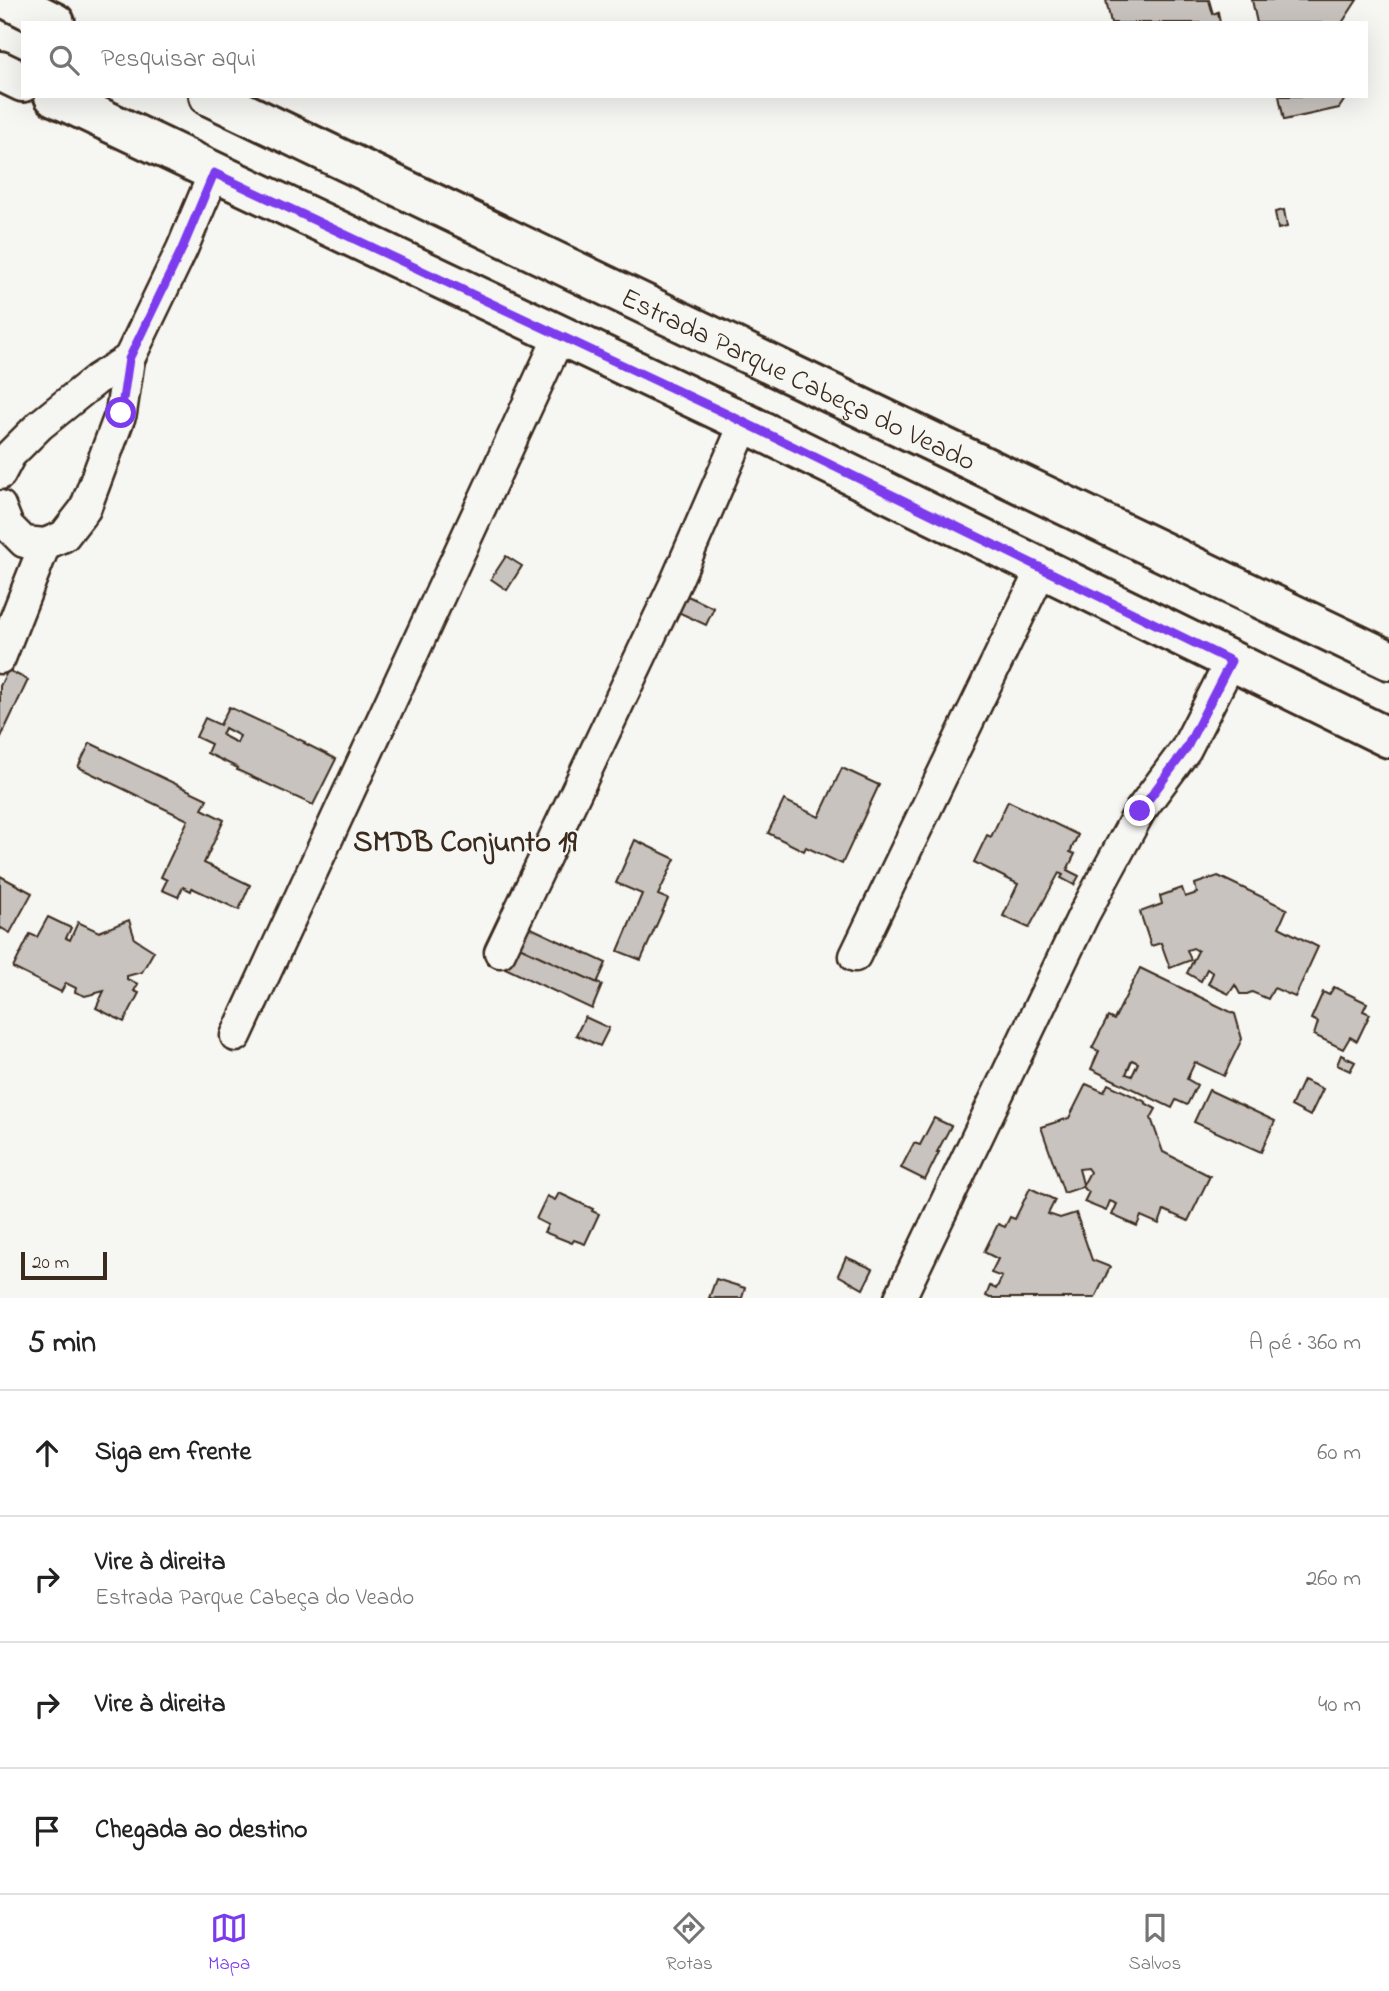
<!DOCTYPE html>
<html lang="pt">
<head>
<meta charset="utf-8">
<style>
	body { margin:0; font-family:"Indie Flower",sans-serif; background:#f2f2f2; color:#222 }
	.scale { position:absolute; left:21px; bottom:18px; width:86px; box-sizing:border-box; padding-left:7px; border:4px solid #3b2a1e; border-top:0; font-size:19px; line-height:24px; white-space:nowrap; color:#3b2a1e; -webkit-text-stroke:5px #f6f6f2; paint-order:stroke }
	.stop { position:absolute; width:21px; height:21px; margin:-16px; border:5px solid #7c3aed; border-radius:50%; background:#fff }
	.stop.end { background:#7c3aed; border-color:#fff; box-shadow:0 2px 7px #0008 }
	.list { margin:0; padding:0; list-style:none }
	h2 { display:flex; justify-content:space-between; align-items:center; height:91px; margin:0; padding:0 28px; font-size:30px }
	h2 small { font-size:23px; font-weight:400; color:#767676 }
	.list li { display:grid; grid-template-columns:46px 1fr auto; gap:21px; align-items:center; box-sizing:border-box; height:126px; padding:0 28px; border-top:2px solid #e0e0e0 }
	.list b { display:block; font-size:26px; white-space:nowrap }
	.list p { margin:0; font-size:23px; white-space:nowrap; color:#767676 }
	.list em { font-size:23px; font-style:normal; color:#767676 }
	.icon { flex:none; width:38px; height:38px; fill:none; stroke:currentColor; stroke-width:2; stroke-linecap:round; stroke-linejoin:round }
	.map { position:relative; flex:none; width:1389px; height:1298px; overflow:hidden }
	.search { position:absolute; background:#fff; box-shadow:0 7px 28px #0002; left:21px; right:21px; top:21px; height:77px; display:flex; align-items:center; gap:18px; box-sizing:border-box; padding:0 24px; border-radius:0px; color:#767676; font-size:26px }
	.sheet { height:595px; background:#fff }
	nav { display:flex; justify-content:space-around; align-items:center; box-sizing:border-box; height:98px; border-top:2px solid #e0e0e0; background:#fff; font-size:19px; color:#767676 }
	nav a { display:grid; justify-items:center; gap:4px }
	nav .on { color:#7c3aed }
	.map>svg:first-child { display:block }
	.building { fill:#c8c3be; stroke:#3b2a1e; stroke-width:2; fill-rule:evenodd }
	.lines { fill:none; stroke-linecap:round; stroke-linejoin:round }
	.minor-casing { stroke:#3b2a1e; stroke-width:35 }
	.secondary-casing { stroke:#3b2a1e; stroke-width:44 }
	.minor { stroke:#f6f6f2; stroke-width:30 }
	.secondary { stroke:#f6f6f2; stroke-width:38 }
	.route { stroke:#7c3aed; stroke-width:9 }
	.labels { text-anchor:middle; stroke-width:5; stroke-linejoin:round; paint-order:stroke }
	.street-label { font-size:28px; fill:#3b2a1e; stroke:#f6f6f2 }
	.neighbourhood-label { font-size:30px; font-weight:bold; fill:#3b2a1e; stroke:#f6f6f2 }
</style>
</head>
<body>
<div class="map">
<svg width="1389" height="1298" viewBox="0 0 1389 1298">
	<rect width="100%" height="100%" fill="#f6f6f2"/>
	<filter id="ink" filterUnits="userSpaceOnUse"><feTurbulence type="fractalNoise" baseFrequency=".0143" numOctaves="2"/><feDisplacementMap in="SourceGraphic" scale="14" xChannelSelector="R" yChannelSelector="G"/><feConvolveMatrix kernelMatrix="1 2 1 2 8 2 1 2 1" color-interpolation-filters="sRGB"/></filter>
	<g filter="url(#ink)">
		<g class="building">
			<path d="M 1106,0 L 1209,0 L 1213,14 L 1218,12 L 1220,23 L 1111,23 Z"/>
			<path d="M 1252,0 L 1357,0 L 1342,23 L 1257,23 Z"/>
			<path d="M 1279,96 L 1347,96 L 1339,108 L 1284,120 Z"/>
			<path d="M 1284,210 L 1287,227 L 1278,229 L 1275,212 Z"/>
			<path d="M 506,556 L 522,566 L 507,590 L 491,579 Z"/>
			<path d="M 683,594 L 714,608 L 706,625 L 676,611 Z"/>
			<path d="M 8,670 L 28,680 L 0,739 L 0,686 Z"/>
			<path d="M 229,707 L 305,742 L 304,743 L 336,759 L 313,805 L 237,770 L 238,768 L 207,753 L 211,744 L 196,737 L 205,718 L 220,725 ZM 225,728 L 240,736 L 237,743 L 222,735 Z"/>
			<path d="M 90,743 L 207,799 L 202,809 L 224,820 L 204,863 L 250,885 L 239,910 L 192,888 L 191,891 L 183,887 L 178,897 L 162,890 L 167,880 L 161,877 L 188,820 L 78,767 Z"/>
			<path d="M 842,768 L 879,785 L 842,864 L 806,847 L 804,851 L 768,833 L 784,800 L 819,817 Z"/>
			<path d="M 1008,801 L 1078,835 L 1070,852 L 1075,854 L 1067,870 L 1079,876 L 1074,885 L 1061,878 L 1063,875 L 1059,873 L 1029,928 L 1003,916 L 1018,884 L 974,862 L 987,835 L 991,837 Z"/>
			<path d="M 635,840 L 675,859 L 658,895 L 668,899 L 641,960 L 618,951 L 642,894 L 616,883 Z"/>
			<path d="M 0,876 L 32,893 L 10,933 L 1,928 L 0,930 Z"/>
			<path d="M 1218,876 L 1287,909 L 1279,927 L 1318,947 L 1295,997 L 1274,988 L 1268,999 L 1252,992 L 1247,994 L 1240,994 L 1235,985 L 1229,994 L 1208,984 L 1213,973 L 1207,969 L 1201,981 L 1187,973 L 1198,951 L 1193,948 L 1187,950 L 1191,960 L 1170,968 L 1161,943 L 1151,946 L 1140,912 L 1162,904 L 1160,896 L 1182,888 L 1185,897 L 1197,893 L 1195,884 Z"/>
			<path d="M 48,917 L 71,928 L 66,938 L 70,940 L 78,922 L 99,932 L 129,920 L 135,939 L 154,951 L 142,972 L 127,976 L 127,979 L 138,984 L 134,991 L 139,993 L 124,1022 L 96,1008 L 104,991 L 85,996 L 75,992 L 76,988 L 66,983 L 61,992 L 13,968 L 30,934 L 37,937 Z"/>
			<path d="M 529,927 L 606,963 L 597,983 L 519,948 Z"/>
			<path d="M 515,945 L 602,985 L 592,1009 L 505,968 Z"/>
			<path d="M 1140,968 L 1235,1014 L 1242,1039 L 1224,1076 L 1195,1062 L 1187,1079 L 1197,1085 L 1187,1105 L 1176,1100 L 1172,1108 L 1091,1069 L 1099,1051 L 1092,1048 L 1108,1017 L 1114,1020 ZM 1132,1060 L 1138,1063 L 1132,1076 L 1126,1074 Z"/>
			<path d="M 1334,987 L 1367,1003 L 1363,1011 L 1370,1014 L 1357,1041 L 1350,1037 L 1343,1049 L 1314,1035 L 1318,1022 L 1311,1019 L 1323,992 L 1329,995 Z"/>
			<path d="M 585,1017 L 609,1028 L 600,1046 L 576,1035 Z"/>
			<path d="M 1341,1055 L 1355,1062 L 1350,1071 L 1337,1065 Z"/>
			<path d="M 1303,1080 L 1323,1089 L 1310,1116 L 1291,1106 Z"/>
			<path d="M 1086,1084 L 1104,1092 L 1108,1084 L 1146,1102 L 1145,1103 L 1156,1109 L 1151,1118 L 1163,1152 L 1210,1176 L 1188,1221 L 1164,1210 L 1159,1224 L 1141,1216 L 1137,1226 L 1112,1215 L 1117,1204 L 1110,1201 L 1106,1211 L 1084,1202 L 1089,1192 L 1082,1187 L 1090,1172 L 1087,1168 L 1079,1169 L 1083,1184 L 1082,1187 L 1064,1193 L 1041,1127 L 1069,1118 Z"/>
			<path d="M 1209,1090 L 1275,1121 L 1261,1152 L 1194,1122 Z"/>
			<path d="M 934,1118 L 951,1126 L 937,1152 L 939,1152 L 925,1180 L 901,1168 L 914,1143 L 920,1145 Z"/>
			<path d="M 1030,1188 L 1055,1200 L 1048,1214 L 1060,1218 L 1076,1213 L 1092,1260 L 1110,1267 L 1095,1298 L 990,1298 L 986,1296 L 990,1286 L 996,1289 L 1002,1277 L 991,1273 L 998,1259 L 984,1252 L 998,1224 L 1005,1227 L 1010,1217 L 1015,1219 Z"/>
			<path d="M 559,1193 L 593,1209 L 592,1211 L 599,1214 L 585,1244 L 574,1240 L 572,1243 L 544,1232 L 548,1225 L 536,1219 L 547,1196 L 555,1200 Z"/>
			<path d="M 846,1257 L 873,1269 L 863,1289 L 838,1275 Z"/>
			<path d="M 716,1279 L 745,1288 L 742,1298 L 709,1298 Z"/>
		</g>
		<g class="lines">
			<defs>
				<g id="minor">
					<path d="M 0,474 L 10,455 L 40,425 L 97,379 L 129,359"/>
					<path d="M 0,506 L 8,526 L 24,542 L 45,544 L 64,536 L 85,509 L 121,413 L 129,359 L 182,249 L 214,173"/>
					<path d="M 0,658 L 45,544"/>
					<path d="M 500,952 L 675,584 L 745,423"/>
					<path d="M 855,956 L 1042,568"/>
					<path d="M 236,1036 L 560,335"/>
					<path d="M 900,1298 L 1084,914 L 1140,811 L 1186,749 L 1231,661"/>
				</g>
				<g id="secondary">
					<path d="M 9,0 L 55,23"/>
					<path d="M 0,71 L 23,82"/>
					<path d="M 54,96 L 729,415 L 1389,738"/>
					<path id="s1" d="M 209,96 L 1389,660"/>
				</g>
			</defs>
			<use href="#minor" class="minor-casing"/>
			<use href="#secondary" class="secondary-casing"/>
			<use href="#minor" class="minor"/>
			<use href="#secondary" class="secondary"/>
		</g>
	</g>
	<g class="lines" filter="url(#ink)">
		<path class="route" d="M 121,413 L 129,359 L 182,249 L 214,173 L 729,415 L 1231,661 L 1186,749 L 1140,811"/>
	</g>
	<g class="labels">
		<g class="street-label">
			<text dy="10" stroke="none"><textPath href="#s1" startOffset="654">Estrada Parque Cabeça do Veado</textPath></text>
		</g>
		<g class="neighbourhood-label">
			<text x="465" y="851">SMDB Conjunto 19</text>
		</g>
	</g>
</svg>
<div class="scale">20 m</div>
<div class="stop" style="left:121px;top:413px"></div>
<div class="stop end" style="left:1140px;top:811px"></div>
<div class="search"><svg class="icon" aria-label="search" viewBox="0 0 24 24"><circle cx="10" cy="10" r="6"/><path d="M15 15l6 6"/></svg>Pesquisar aqui</div>
</div>
<section class="sheet">
<h2>5 min<small>A pé · 360 m</small></h2>
<ul class="list">
<li><svg class="icon" aria-label="ahead" viewBox="0 0 24 24"><path d="M12 20V5M6 11l6-6 6 6"/></svg><div><b>Siga em frente</b></div><em>60 m</em></li>
<li><svg class="icon" aria-label="right" viewBox="0 0 24 24"><path d="M7 20v-9h11M14 6l5 5-5 5"/></svg><div><b>Vire à direita</b><p>Estrada Parque Cabeça do Veado</p></div><em>260 m</em></li>
<li><svg class="icon" aria-label="right" viewBox="0 0 24 24"><path d="M7 20v-9h11M14 6l5 5-5 5"/></svg><div><b>Vire à direita</b></div><em>40 m</em></li>
<li><svg class="icon" aria-label="arrive" viewBox="0 0 24 24"><path d="M6 21V4h12l-3 4 3 4H6"/></svg><div><b>Chegada ao destino</b></div></li>
</ul>
</section>
<nav>
<a class="on"><svg class="icon" aria-label="map" viewBox="0 0 24 24"><path d="M3 6l6-2 6 2 6-2v14l-6 2-6-2-6 2zM9 4v14M15 6v14"/></svg>Mapa</a>
<a><svg class="icon" aria-label="directions" viewBox="0 0 24 24"><path d="M12 3l9 9-9 9-9-9zM9 14v-3h6M13 9l2 2-2 2"/></svg>Rotas</a>
<a><svg class="icon" aria-label="saved" viewBox="0 0 24 24"><path d="M7 4h10v16l-5-4-5 4z"/></svg>Salvos</a>
</nav>
</body>
</html>
